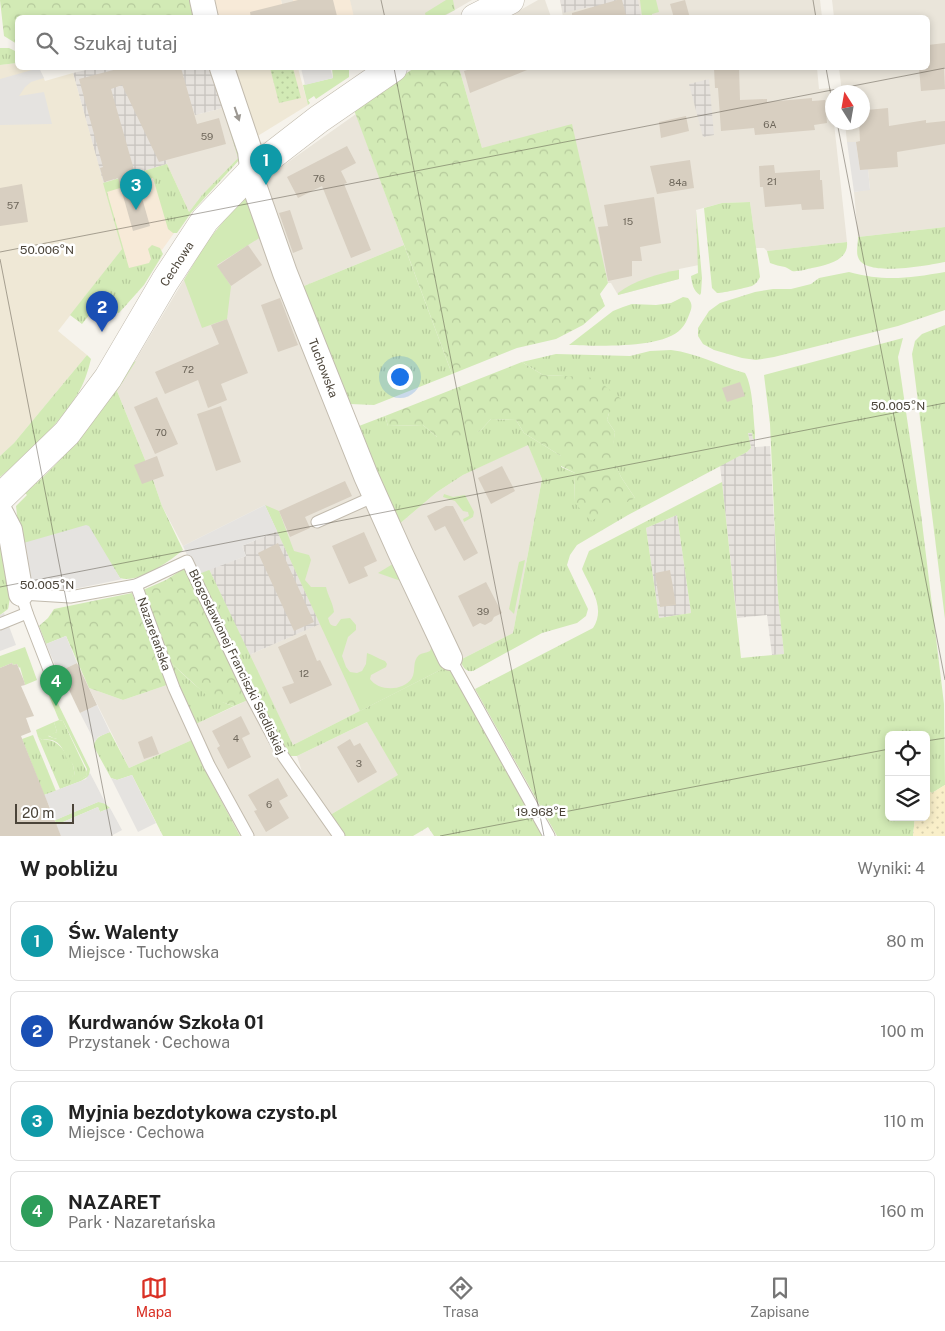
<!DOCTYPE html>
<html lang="pl">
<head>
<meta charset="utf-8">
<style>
	body { margin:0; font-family:"Public Sans",sans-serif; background:#f6f6f6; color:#222 }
	.controls { position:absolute; right:15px; bottom:15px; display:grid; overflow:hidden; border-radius:8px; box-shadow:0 2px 8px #0003 }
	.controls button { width:45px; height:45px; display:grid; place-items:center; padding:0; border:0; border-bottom:1px solid #e0e0e0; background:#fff; color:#222; font:25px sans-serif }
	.compass { position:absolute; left:825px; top:85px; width:45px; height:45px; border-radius:50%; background:#fff; box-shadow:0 2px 8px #0003; rotate:349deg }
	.scale { position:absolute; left:15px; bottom:12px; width:59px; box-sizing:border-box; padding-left:5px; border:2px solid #4b4439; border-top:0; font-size:14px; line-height:18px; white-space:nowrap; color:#4b4439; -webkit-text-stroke:4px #fff; paint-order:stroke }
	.you { position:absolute; left:399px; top:376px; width:18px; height:18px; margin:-12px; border:4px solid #fff; border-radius:50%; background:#1a73e8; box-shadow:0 0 0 8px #1a73e833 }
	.badge { display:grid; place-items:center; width:32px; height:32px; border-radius:50%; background:#d93025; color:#fff; font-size:16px; font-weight:700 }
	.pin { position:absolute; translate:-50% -41px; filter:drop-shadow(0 1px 2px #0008) }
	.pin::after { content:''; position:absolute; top:26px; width:18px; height:15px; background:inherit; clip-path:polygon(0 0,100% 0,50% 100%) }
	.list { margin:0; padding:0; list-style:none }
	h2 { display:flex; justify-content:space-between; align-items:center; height:65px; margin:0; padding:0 20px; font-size:21px }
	h2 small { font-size:16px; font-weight:400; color:#767676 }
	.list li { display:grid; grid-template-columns:32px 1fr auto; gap:15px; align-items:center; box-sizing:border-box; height:80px; margin:0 10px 10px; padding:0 10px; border:1px solid #e0e0e0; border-radius:8px }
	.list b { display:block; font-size:19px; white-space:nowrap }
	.list p { margin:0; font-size:16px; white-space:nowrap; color:#767676 }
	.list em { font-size:16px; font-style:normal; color:#767676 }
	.icon { flex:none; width:28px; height:28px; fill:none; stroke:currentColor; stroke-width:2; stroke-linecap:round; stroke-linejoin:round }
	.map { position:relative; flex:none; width:945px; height:836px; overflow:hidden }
	.search { position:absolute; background:#fff; box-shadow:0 2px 8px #0003; left:15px; right:15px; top:15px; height:55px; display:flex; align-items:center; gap:12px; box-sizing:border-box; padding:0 18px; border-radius:8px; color:#767676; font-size:19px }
	.sheet { height:425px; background:#fff }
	nav { display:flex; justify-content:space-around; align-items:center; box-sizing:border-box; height:70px; border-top:1px solid #e0e0e0; background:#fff; font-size:14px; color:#767676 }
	nav a { display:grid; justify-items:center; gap:2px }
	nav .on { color:#d93025 }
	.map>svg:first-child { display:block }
	.residential { fill:#eae5da }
	.commercial { fill:#f7ead8 }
	.industrial { fill:url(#industrial-grid) }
	.education { fill:#efe8d6 }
	.grass { fill:url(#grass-tufts); fill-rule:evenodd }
	.forest { fill:url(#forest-crowns) }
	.sand { fill:url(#sand-dots) }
	.park { fill:url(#park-dots) }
	.garden { fill:#d2eab5 }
	.parking { fill:#e5e3e0 }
	.building { fill:#d8cfc1 }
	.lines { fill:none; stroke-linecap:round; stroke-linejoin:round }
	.service-casing { stroke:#c2bbae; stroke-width:13 }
	.minor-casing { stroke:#c2bbae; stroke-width:26 }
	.tertiary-casing { stroke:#c2bbae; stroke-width:29 }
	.service { stroke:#fff; stroke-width:11 }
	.minor { stroke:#fff; stroke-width:24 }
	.tertiary { stroke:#fff; stroke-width:28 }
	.oneway { fill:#9c9892 }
	.ticks { fill:none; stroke:#4b4439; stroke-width:1; stroke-opacity:0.45 }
	.labels { text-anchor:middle; stroke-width:5; stroke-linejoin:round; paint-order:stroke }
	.number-label { font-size:10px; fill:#6e675b }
	.street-label { font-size:12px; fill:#4b4439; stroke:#fff }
	.ticks-label { font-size:12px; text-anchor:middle; fill:#4b4439; stroke:#fff; stroke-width:5; stroke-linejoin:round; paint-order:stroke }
</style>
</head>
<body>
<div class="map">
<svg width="945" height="836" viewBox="0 0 945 836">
	<defs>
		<pattern id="industrial-grid" width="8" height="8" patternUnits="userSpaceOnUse" patternTransform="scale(1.25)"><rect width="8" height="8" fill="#e6e2dd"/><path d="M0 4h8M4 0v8" fill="none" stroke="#c7c3be"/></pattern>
		<pattern id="grass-tufts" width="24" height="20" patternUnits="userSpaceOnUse" patternTransform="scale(1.25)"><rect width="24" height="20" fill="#d2eab5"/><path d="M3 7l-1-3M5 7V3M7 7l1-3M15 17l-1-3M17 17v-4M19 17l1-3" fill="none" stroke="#b6ca9c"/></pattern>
		<pattern id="forest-crowns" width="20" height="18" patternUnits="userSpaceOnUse" patternTransform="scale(1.25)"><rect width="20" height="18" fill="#d2eab5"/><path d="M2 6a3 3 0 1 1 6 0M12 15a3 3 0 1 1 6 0" fill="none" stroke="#b6ca9c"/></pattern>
		<pattern id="sand-dots" width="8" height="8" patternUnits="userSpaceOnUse" patternTransform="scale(1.25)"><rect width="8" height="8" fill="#f9efc9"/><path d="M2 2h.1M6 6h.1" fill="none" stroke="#d7cead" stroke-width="1.8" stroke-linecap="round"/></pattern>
		<pattern id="park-dots" width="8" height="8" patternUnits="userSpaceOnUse" patternTransform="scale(1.25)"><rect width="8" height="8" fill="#d2eab5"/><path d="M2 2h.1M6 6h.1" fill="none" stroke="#b6ca9c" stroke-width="1.8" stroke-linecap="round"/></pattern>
	</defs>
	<rect width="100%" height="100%" fill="#f6f3ec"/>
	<g class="residential">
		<path d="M 281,0 L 472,0 L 441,18 L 285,17 Z"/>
		<path d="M 538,0 L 545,0 L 551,17 L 506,18 Z"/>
		<path d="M 560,0 L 820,0 L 822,17 L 563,17 Z"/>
		<path d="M 832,0 L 945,0 L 945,227 L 858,237 L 854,192 L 870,189 L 868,170 L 860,170 L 856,142 L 847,142 L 845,123 L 862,122 L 862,92 L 842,92 L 839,68 L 928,68 L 928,18 L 834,17 Z"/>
		<path d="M 459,68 L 817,68 L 819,89 L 831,88 L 832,122 L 834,123 L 847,242 L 767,251 L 764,248 L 756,248 L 750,202 L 722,203 L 696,210 L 699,265 L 679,269 L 679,279 L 618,295 L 611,283 L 608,283 L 605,272 L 482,148 Z"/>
		<path d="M 193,107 L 195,115 L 223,108 L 239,157 L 202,195 L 189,212 L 167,164 L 150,119 Z"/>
		<path d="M 356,114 L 404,245 L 299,288 L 260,182 Z"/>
		<path d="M 248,191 L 357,480 L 361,494 L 392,559 L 448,666 L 293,745 L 249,655 L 319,624 L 265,505 L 183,546 L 162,506 L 152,477 L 117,391 L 206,243 Z"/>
		<path d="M 528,444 L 542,479 L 513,633 L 462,659 L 414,568 L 417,560 L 410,546 L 397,526 L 437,492 L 463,475 Z"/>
		<path d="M 167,685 L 196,724 L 248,700 L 334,836 L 240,836 L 213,785 L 192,740 L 129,768 L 89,688 L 123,700 Z"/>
		<path d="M 367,722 L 399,775 L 330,815 L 303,775 L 297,756 Z"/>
	</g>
	<g class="commercial">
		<path d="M 211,0 L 281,0 L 285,17 L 216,17 Z"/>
		<path d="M 293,0 L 350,0 L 354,17 L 297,17 Z"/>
		<path d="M 167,164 L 189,212 L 152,264 L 128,271 L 103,183 Z"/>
	</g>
	<g class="industrial">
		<path d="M 560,0 L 638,0 L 641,17 L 593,17 L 589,7 L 563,13 Z"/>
		<path d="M 95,68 L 211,68 L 223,108 L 195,115 L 192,107 L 151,119 L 167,164 L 103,183 L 73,73 Z"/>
		<path d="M 709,79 L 714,135 L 703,137 L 689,84 Z"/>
		<path d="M 752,432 L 753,439 L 755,439 L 755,447 L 770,446 L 778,597 L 784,654 L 772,655 L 767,615 L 737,618 L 720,465 L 747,452 L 751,448 L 748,433 Z"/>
		<path d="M 677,515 L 691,613 L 659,618 L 646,528 Z"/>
		<path d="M 277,531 L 320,624 L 249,655 L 209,569 L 246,556 L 242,546 Z"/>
	</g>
	<g class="education">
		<path d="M 17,63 L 18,68 L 39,68 L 45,81 L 73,73 L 122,249 L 58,331 L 87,355 L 14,443 L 0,456 L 0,65 Z"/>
		<path d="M 231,68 L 298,68 L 308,105 L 256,137 Z"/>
	</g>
	<g class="grass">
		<path d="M 446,0 L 453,0 L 455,10 L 441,17 L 426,17 L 425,13 Z"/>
		<path d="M 0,48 L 9,48 L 17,52 L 17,63 L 0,65 Z"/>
		<path d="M 213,75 L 241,158 L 191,213 L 177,233 L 173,233 L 168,229 L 153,178 L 107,192 L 129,268 L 149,263 L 151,259 L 148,249 L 152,245 L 160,248 L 163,254 L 144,285 L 119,313 L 94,309 L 82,324 L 70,315 L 122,249 L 103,183 L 167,164 L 189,212 L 202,195 L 238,158 Z"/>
		<path d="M 750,202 L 760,277 C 758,281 756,284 752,286 C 749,287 719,294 717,293 L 712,288 L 704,208 L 722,203 Z"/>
		<path d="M 696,210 L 702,278 L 701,293 L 700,295 C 693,291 692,283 691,276 L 698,273 Z"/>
		<path d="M 945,227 L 945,262 C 929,265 864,278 858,257 C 856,252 858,243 858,237 Z"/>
		<path d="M 847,242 C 849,261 826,265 812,268 C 807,269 798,272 792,271 C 790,270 788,268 785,267 C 780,266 775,265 770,263 L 767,251 Z"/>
		<path d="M 404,245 L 452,374 L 374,405 L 350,404 L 299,288 Z"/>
		<path d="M 849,272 C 885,282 910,278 945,272 L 945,310 L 898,326 L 774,357 L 756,360 L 742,358 L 714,350 L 703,344 L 698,336 L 698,328 L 709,311 L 720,303 L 755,292 L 773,289 L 791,289 L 811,284 L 819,278 Z"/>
		<path d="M 683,297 L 688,298 C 693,304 692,308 689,315 C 687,320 685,325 681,329 C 663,349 595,346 569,345 L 613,311 L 623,307 L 632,304 L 656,305 L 671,303 Z"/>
		<path d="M 945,325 L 945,619 L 912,354 L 915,341 L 922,334 Z"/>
		<path d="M 903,338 L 898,357 L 921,514 L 944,704 L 945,785 L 932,793 L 926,789 L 926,735 L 889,735 L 889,817 L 915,817 L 913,836 L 557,836 L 475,689 L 593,628 C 606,608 591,589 582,569 L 589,551 L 722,482 L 741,658 L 784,654 L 778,598 L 770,424 L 764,375 ZM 677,515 L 691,613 L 659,618 L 646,528 Z"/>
		<path d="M 671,350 C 697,353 720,366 745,373 C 753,387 753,415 755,432 L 755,439 L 753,439 L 752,433 L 748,433 L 751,448 L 747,452 L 628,515 L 577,545 L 570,555 L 567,565 L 588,609 L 586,616 L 577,623 L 542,633 L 473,671 C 465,672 463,667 460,660 L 513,633 L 542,479 L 528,445 L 463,475 L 437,492 L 397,526 L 355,429 L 359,426 L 385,416 L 388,426 L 423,425 L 437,437 L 480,431 L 491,419 L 516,420 L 524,433 L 561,456 L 561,467 L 575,473 L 574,502 L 635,498 L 621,477 L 611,456 L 615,432 L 607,420 L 609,413 L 565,376 L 543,375 L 522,362 L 556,354 L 630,356 L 650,351 Z"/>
		<path d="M 87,355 L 91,359 C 88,371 84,384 77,395 C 60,423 25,457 0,477 L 0,456 L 14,443 Z"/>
		<path d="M 136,361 L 117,391 L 152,477 L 162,506 L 183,550 C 170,561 138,584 120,578 L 106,556 L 20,544 L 16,506 L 27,495 L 25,493 C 71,456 98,410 132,363 Z"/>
		<path d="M 0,525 L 12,587 L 8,609 L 0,615 Z"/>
		<path d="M 209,569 L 293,745 L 448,666 L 542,836 L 434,836 L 428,827 L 413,836 L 344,836 L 330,815 L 398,775 L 367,722 L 297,756 L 289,756 L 265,714 L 196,575 Z"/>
		<path d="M 169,661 C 191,681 205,698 234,706 L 196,724 Z"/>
		<path d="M 59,720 L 63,721 L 87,772 L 86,776 L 81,779 L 81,781 L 60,789 L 38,737 L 42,740 C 62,737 71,761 73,777 L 75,776 L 73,765 L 56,738 L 53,738 L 48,735 L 57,732 L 54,722 Z"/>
		<path d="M 110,732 L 129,768 L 192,740 L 213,785 L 240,836 L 163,836 L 132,775 L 117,780 L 111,778 L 94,747 C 94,737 102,735 110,732 Z"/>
		<path d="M 33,735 L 56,791 L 44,795 L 22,739 Z"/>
	</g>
	<g class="forest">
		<path d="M 0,0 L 194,0 L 197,18 L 18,18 L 17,44 L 4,36 Z"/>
		<path d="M 414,68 L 459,68 L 482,148 L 572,124 L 608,283 L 600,294 L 605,306 L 583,325 L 556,339 L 517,348 L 452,374 L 354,110 Z"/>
		<path d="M 522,362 L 543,375 L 589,377 L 605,386 L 621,399 L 609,413 L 607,420 L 615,432 L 612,456 L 621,477 L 635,498 L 591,521 L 574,502 L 575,473 L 561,466 L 561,456 L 524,433 L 516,420 L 491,419 L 480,431 L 449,441 L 437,437 L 423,425 L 388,426 L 385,416 Z"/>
		<path d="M 186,567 L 248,700 L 234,706 L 218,701 L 205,694 L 169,661 L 143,590 L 166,580 Z"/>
		<path d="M 132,593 L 167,685 L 123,700 L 89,688 L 66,636 L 46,644 L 39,626 L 48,618 L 54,609 Z"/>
	</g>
	<path class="sand" d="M 945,785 L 945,836 L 913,836 L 915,817 L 926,817 L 926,789 L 932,793 Z"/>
	<path class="park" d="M 270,68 L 293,68 L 301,98 L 279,103 Z"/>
	<g class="garden">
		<path d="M 640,0 L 656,0 L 659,12 L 652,14 L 652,17 L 642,17 Z"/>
		<path d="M 332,68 L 349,68 L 349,77 L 316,99 L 314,96 L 308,100 L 310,103 L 308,105 L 303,85 L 333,78 Z"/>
		<path d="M 248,191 L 264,235 L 217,265 L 231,286 L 227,319 L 202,328 L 184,280 L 206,243 Z"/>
		<path d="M 679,270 L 679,279 L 618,295 L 618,293 C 633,281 659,273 679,270 Z"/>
		<path d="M 444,494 L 453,497 L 465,495 L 474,512 L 473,517 L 464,522 L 463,519 L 469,516 L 468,512 L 463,511 L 455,501 L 443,497 Z"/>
		<path d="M 265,505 L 279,511 L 294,551 L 309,555 L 311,560 L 305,580 L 311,587 L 326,587 C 328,596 333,603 334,612 L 328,618 C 330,624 330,626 336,626 L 341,619 L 350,618 L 356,625 L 356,630 L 348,637 L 344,650 L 342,656 L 346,667 L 350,672 L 357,673 L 362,671 L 366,664 L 367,653 C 373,655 379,659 385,661 L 387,664 L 386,667 L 371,675 L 370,679 C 378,691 403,692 412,678 C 416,671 412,661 419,655 C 422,653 426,653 430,651 C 434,644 429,634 423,629 L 401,581 L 378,573 L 396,562 L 448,666 L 360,711 Z"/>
		<path d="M 525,560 L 514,614 L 509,609 L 519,562 Z"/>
		<path d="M 25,647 L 37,680 L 25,685 L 20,667 L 19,668 L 17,664 L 13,665 L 12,663 L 0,668 L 0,656 Z"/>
		<path d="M 45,677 L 90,769 L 89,776 L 81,781 L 80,779 L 86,776 L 87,769 L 63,721 L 59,720 L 42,679 Z"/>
		<path d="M 54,722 L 57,732 L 48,736 L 53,738 L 61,739 L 73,765 L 76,781 C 65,771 70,735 42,740 L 38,737 L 36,730 Z"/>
		<path d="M 98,802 L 103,802 L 110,808 L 100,812 L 98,807 L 56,825 L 55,820 Z"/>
	</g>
	<g class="parking">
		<path d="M 39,68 L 44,78 L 31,82 L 25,87 L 19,96 L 44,92 L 52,124 L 0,125 L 0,79 Z"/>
		<path d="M 301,68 L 330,68 L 333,78 L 305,85 Z"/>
		<path d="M 847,142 L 856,142 L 860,170 L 868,169 L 870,190 L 854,192 Z"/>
		<path d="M 265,505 L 277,531 L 242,546 L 246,556 L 196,575 L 183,546 Z"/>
		<path d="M 86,525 L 89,526 L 120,578 L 123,579 L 69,590 L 27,587 L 20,544 Z"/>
		<path d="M 4,613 L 16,645 L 0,651 L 0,615 Z"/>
		<path d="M 66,636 L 77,663 L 58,672 L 46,644 Z"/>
		<path d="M 97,705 L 110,732 L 98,737 L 95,742 L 80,713 Z"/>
		<path d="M 90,773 L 106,804 L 98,802 L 56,820 L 44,795 L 86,779 Z"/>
		<path d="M 132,775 L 156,823 L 138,832 L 111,778 L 117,780 Z"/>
		<path d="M 98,807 L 100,812 L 110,808 L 122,830 L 111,836 L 61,836 L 56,825 Z"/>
	</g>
	<g class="building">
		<path d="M 298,0 L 333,0 L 337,16 L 327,18 L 251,18 L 250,12 Z"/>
		<path d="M 617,0 L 622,0 L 627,18 L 572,18 L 572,13 Z"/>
		<path d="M 685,0 L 690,18 L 674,18 L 670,4 Z"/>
		<path d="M 945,43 L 945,67 L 944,67 L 945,89 L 921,91 L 919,68 L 928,68 L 928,45 Z"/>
		<path d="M 121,68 L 181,68 L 197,124 L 219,118 L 226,144 L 159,162 L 122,85 L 111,89 L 150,226 L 133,231 L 118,178 L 104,182 L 100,168 L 103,167 L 79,79 Z"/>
		<path d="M 474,68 L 532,68 L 470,93 L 464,71 Z"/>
		<path d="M 714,68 L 739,68 L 740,100 L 767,99 L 767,102 L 812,98 L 812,101 L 825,100 L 827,123 L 814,125 L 815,130 L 755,135 L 754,128 L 721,131 L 718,88 L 715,88 Z"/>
		<path d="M 888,108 L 889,126 L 926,120 L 926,123 L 945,121 L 945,144 L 897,152 L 898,167 L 860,170 L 856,142 L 860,141 L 859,122 L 862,122 L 862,114 L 868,113 L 867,110 Z"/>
		<path d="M 686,116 L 689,131 L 661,138 L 659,122 Z"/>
		<path d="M 347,146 L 356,163 L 341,171 L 347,183 L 344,184 L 371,250 L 351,258 L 322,186 L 298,198 L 287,177 Z"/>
		<path d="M 690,160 L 694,188 L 657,194 L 650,166 Z"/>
		<path d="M 774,165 L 775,173 L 820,170 L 820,180 L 822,180 L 824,209 L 802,210 L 801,204 L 765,207 L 763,187 L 760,187 L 759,166 Z"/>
		<path d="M 22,184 L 28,222 L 0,226 L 0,188 Z"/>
		<path d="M 654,197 L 661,243 L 640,247 L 642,261 L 632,261 L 632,276 L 608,281 L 598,227 L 608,226 L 604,205 Z"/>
		<path d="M 290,210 L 303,249 L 293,253 L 279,213 Z"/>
		<path d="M 248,245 L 262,265 L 231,286 L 217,266 Z"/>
		<path d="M 280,298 L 298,345 L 278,352 L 261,305 Z"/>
		<path d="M 227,319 L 248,373 L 221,384 L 227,400 L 208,408 L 198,380 L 165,394 L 155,372 L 219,344 L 211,325 Z"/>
		<path d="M 740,382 L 745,396 L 727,402 L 722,388 Z"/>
		<path d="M 157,397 L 178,444 L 155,454 L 134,407 Z"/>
		<path d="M 221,406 L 241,462 L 216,471 L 197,414 Z"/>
		<path d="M 157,456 L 164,476 L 142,484 L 134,465 Z"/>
		<path d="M 502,466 L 515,491 L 491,504 L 478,478 Z"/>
		<path d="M 345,481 L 352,496 L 305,517 L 310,528 L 290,537 L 279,511 Z"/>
		<path d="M 446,506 L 453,506 L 478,553 L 464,561 L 445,526 L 435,531 L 427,516 Z"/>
		<path d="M 364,532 L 377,561 L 364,567 L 368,576 L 349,584 L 332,546 Z"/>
		<path d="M 278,543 L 314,622 L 294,631 L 258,553 Z"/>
		<path d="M 670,570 L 676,605 L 660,607 L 655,573 Z"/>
		<path d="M 486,582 L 502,613 L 494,617 L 492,621 L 485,625 L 480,623 L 473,627 L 458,596 Z"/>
		<path d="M 306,634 L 317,661 L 320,660 L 332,685 L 290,704 L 282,687 L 294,683 L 278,647 Z"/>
		<path d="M 12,663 L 13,665 L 17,664 L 24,681 L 25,685 L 21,686 L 34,716 L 26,718 L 31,732 L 21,736 L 61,836 L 0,836 L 0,668 Z"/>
		<path d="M 77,663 L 97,705 L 80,713 L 60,671 Z"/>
		<path d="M 241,716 L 250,734 L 242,738 L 251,757 L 228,769 L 217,748 L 220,746 L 212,731 Z"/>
		<path d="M 152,736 L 159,754 L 144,759 L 138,742 Z"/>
		<path d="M 350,739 L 354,746 L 360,743 L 377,772 L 358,783 L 337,747 Z"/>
		<path d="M 278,778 L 288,796 L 279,801 L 289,818 L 266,832 L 254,811 L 257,810 L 248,795 Z"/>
	</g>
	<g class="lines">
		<defs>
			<g id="service">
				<path d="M 317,522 L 375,496"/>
				<path d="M 136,585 L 174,688 L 209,765 L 248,836"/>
				<path d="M 0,624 L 27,613"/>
				<path d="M 450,658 L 549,836"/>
				<path d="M 51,675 L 27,613 L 21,594 L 70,597 L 136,585 L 187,561 L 251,696 L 283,756 L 339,836"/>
			</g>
			<g id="minor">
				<path d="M 202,0 L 206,18"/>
				<path d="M 222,68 L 250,151 L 254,185 L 285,273 L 366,476 L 400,552 L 450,658"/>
				<path d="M 0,511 L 10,530 L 21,594"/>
			</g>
			<g id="tertiary">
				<path d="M 475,18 L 510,0"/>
				<path d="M 0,498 L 67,433 L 108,378 L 165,281 L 205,220 L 252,171 L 319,119 L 393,68"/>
			</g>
		</defs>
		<use href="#service" class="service-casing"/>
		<use href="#minor" class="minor-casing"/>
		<use href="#tertiary" class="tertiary-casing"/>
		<use href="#service" class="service"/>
		<use href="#minor" class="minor"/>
		<use href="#tertiary" class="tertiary"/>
	</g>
	<defs><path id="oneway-solid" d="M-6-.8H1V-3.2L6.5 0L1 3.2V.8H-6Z" transform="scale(1.25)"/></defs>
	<use class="oneway" href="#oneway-solid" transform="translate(237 114) rotate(71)"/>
	<path class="ticks" d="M 381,0 L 385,18M 813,0 L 816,18M 394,68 L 544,836M 826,68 L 832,101M 837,122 L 945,680M 0,252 L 945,68M 0,259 L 112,836M 0,587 L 945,403M 926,741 L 945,738M 440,836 L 889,749"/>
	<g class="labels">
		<g class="number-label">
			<text x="770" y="128">6A</text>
			<text x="207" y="140">59</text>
			<text x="319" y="182">76</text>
			<text x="772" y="185">21</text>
			<text x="678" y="186">84a</text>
			<text x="13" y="209">57</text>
			<text x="628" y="225">15</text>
			<text x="188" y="373">72</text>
			<text x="161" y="436">70</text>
			<text x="483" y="615">39</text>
			<text x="304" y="677">12</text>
			<text x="236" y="742">4</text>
			<text x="359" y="767">3</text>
			<text x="269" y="808">6</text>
		</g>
		<g class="street-label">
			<text transform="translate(177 264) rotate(-57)" y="4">Cechowa</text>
			<text transform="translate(323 368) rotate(69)" y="4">Tuchowska</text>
			<text transform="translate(154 634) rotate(70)" y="4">Nazaretańska</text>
			<text transform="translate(237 662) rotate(64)" y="4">Błogosławionej Franciszki Siedliskiej</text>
		</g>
	</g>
	<g class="ticks-label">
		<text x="47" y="254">50.006°N</text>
		<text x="898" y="410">50.005°N</text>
		<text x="47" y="589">50.005°N</text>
		<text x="541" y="816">19.968°E</text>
	</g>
</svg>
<div class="controls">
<button><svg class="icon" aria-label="locate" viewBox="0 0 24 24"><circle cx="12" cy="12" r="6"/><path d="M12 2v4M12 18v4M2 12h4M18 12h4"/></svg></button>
<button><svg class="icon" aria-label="layers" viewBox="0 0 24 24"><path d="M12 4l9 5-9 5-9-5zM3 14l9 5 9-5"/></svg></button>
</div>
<svg class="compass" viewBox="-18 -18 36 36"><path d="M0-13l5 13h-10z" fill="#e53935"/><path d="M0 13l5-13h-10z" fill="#767676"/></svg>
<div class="scale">20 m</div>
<div class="you"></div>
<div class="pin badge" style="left:266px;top:185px;background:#0f9aa8">1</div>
<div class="pin badge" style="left:102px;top:332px;background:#1a4fb4">2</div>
<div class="pin badge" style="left:136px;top:210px;background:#0f9aa8">3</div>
<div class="pin badge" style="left:56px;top:706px;background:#2e9e5b">4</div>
<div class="search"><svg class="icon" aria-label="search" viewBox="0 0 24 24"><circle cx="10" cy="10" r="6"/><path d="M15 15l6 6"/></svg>Szukaj tutaj</div>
</div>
<section class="sheet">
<h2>W pobliżu<small>Wyniki: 4</small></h2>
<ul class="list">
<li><span class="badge" style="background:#0f9aa8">1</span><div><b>Św. Walenty</b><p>Miejsce · Tuchowska</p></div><em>80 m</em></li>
<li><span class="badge" style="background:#1a4fb4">2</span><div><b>Kurdwanów Szkoła 01</b><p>Przystanek · Cechowa</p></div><em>100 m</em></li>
<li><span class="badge" style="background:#0f9aa8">3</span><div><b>Myjnia bezdotykowa czysto.pl</b><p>Miejsce · Cechowa</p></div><em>110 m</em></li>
<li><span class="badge" style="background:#2e9e5b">4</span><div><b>NAZARET</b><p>Park · Nazaretańska</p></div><em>160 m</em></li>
</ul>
</section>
<nav>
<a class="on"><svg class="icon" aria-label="map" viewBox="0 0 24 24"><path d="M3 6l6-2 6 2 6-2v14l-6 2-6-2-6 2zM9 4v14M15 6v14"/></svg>Mapa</a>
<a><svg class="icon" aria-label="directions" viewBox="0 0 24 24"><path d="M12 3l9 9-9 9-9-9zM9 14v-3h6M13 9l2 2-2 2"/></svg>Trasa</a>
<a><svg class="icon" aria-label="saved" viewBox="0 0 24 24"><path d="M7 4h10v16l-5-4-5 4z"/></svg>Zapisane</a>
</nav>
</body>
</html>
